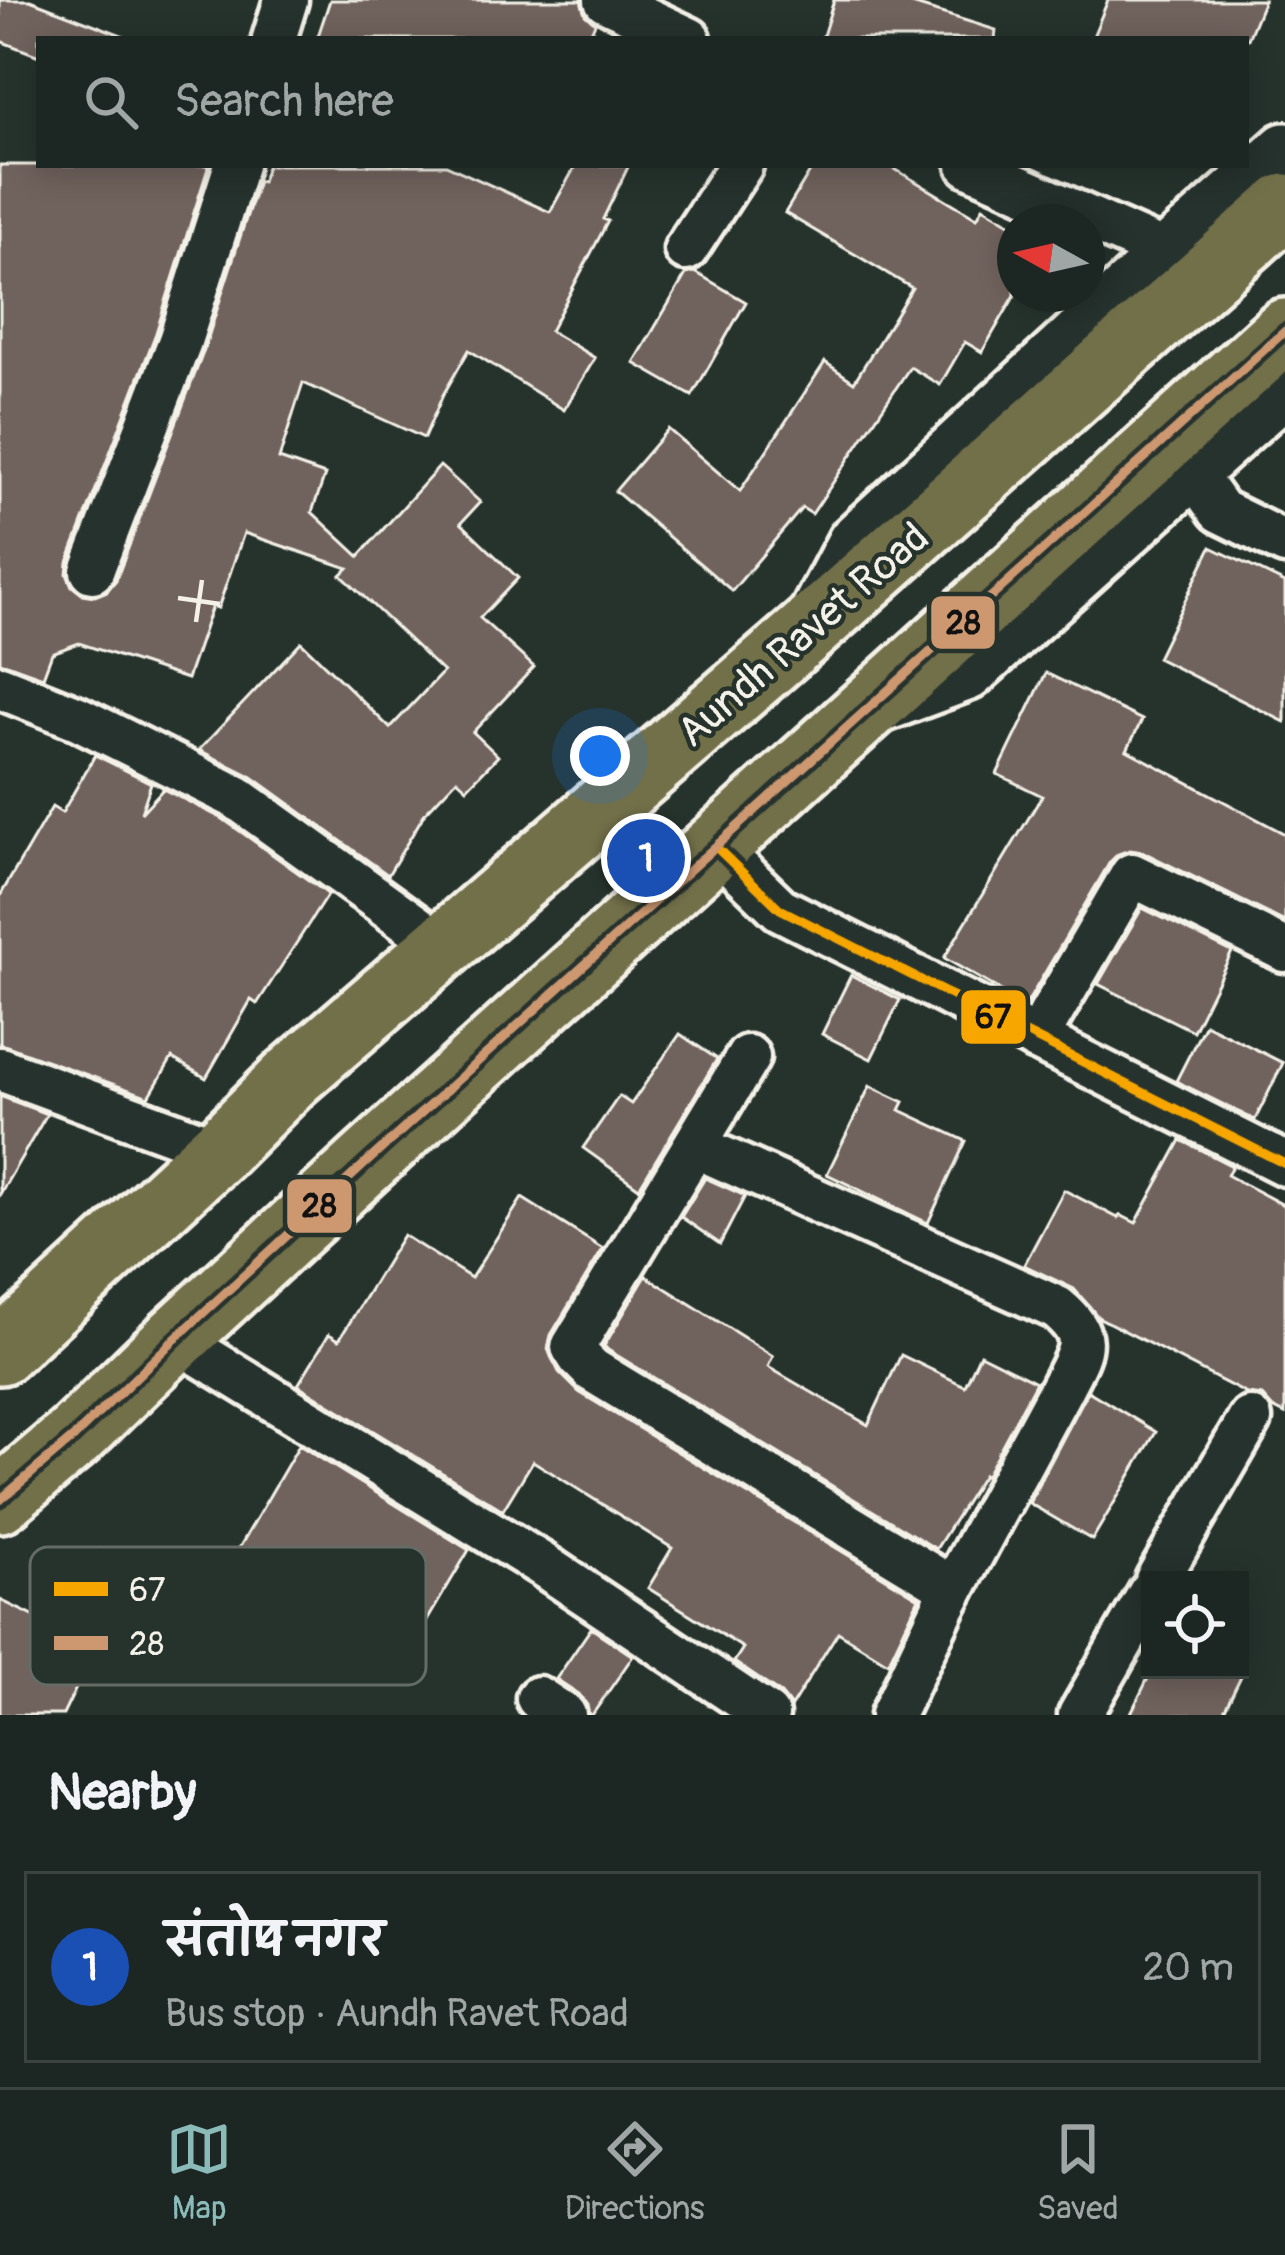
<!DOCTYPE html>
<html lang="en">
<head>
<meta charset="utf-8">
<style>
	body { margin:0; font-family:Pangolin,"Playpen Sans Deva",sans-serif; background:#29322f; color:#f1f3f6 }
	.controls { position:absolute; right:36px; bottom:36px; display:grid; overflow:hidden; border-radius:0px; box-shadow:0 6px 30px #0003 }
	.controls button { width:108px; height:108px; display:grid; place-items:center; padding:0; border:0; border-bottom:3px solid #3a4340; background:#1c2622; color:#f1f3f6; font:60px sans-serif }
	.compass { position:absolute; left:997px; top:204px; width:108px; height:108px; border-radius:50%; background:#1c2622; box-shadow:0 6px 30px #0003; rotate:278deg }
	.you { position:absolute; left:600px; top:756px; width:42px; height:42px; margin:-30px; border:9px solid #fff; border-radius:50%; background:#1a73e8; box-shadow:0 0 0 18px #1a73e833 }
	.badge { display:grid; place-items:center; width:78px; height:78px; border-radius:50%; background:#8bbbb9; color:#fff; font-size:39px; font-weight:700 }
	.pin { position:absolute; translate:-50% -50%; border:6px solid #fff; box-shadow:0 3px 12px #0006 }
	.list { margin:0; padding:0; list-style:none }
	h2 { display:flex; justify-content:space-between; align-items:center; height:156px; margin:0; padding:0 48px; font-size:51px }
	h2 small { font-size:39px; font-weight:400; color:#a0a5a5 }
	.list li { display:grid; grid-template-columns:78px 1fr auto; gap:36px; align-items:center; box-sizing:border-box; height:192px; margin:0 24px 24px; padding:0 24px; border:3px solid #3a4340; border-radius:0px }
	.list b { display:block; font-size:45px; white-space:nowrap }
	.list p { margin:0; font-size:39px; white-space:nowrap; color:#a0a5a5 }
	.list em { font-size:39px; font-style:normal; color:#a0a5a5 }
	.icon { flex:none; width:66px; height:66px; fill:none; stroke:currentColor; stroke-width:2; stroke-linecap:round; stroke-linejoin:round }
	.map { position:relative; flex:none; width:1285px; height:1715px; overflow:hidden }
	.search { position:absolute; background:#1c2622; box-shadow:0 6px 30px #0003; left:36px; right:36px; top:36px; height:132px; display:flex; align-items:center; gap:30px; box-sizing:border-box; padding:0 42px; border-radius:0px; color:#a0a5a5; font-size:45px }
	.sheet { height:372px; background:#1c2622 }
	nav { display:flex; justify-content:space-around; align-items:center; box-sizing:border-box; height:168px; border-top:3px solid #3a4340; background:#1c2622; font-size:33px; color:#a0a5a5 }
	nav a { display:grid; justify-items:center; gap:6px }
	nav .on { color:#8bbbb9 }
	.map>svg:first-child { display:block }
	.building { fill:#6f625d; stroke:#f4f1e8; stroke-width:3 }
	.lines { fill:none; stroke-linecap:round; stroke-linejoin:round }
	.minor-casing { stroke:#f4f1e8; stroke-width:51 }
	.tertiary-casing { stroke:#f4f1e8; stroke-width:60 }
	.primary-casing { stroke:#f4f1e8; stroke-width:72 }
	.minor { stroke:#26332d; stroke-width:42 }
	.tertiary { stroke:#26332d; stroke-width:51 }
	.primary { stroke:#726f4a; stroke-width:63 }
	.bus-1-casing { stroke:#26332d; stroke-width:18 }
	.bus-2-casing { stroke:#26332d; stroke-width:18 }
	.bus-1 { stroke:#f7a600; stroke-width:9 }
	.bus-2 { stroke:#cd976f; stroke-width:9 }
	.ticks { fill:none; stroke:#f4f1e8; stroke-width:4.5 }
	.labels { text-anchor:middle; stroke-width:9; stroke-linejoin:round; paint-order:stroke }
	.street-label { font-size:42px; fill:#f4f1e8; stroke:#26332d }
	.key { fill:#26332d; stroke:#646c65; stroke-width:3 }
	.key-label { font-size:33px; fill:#f4f1e8 }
	.line-badge { stroke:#26332d; stroke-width:4.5 }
	.pale-badge-label { font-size:33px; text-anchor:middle; font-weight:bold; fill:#111 }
</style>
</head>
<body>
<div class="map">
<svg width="1285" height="1715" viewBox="0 0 1285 1715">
	<rect width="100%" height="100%" fill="#26332d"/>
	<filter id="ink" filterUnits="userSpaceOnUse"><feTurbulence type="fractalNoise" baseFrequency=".00833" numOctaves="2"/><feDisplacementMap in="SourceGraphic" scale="24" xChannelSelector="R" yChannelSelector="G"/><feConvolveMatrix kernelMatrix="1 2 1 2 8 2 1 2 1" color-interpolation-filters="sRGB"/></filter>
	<g filter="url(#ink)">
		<g class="building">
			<path d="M 0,0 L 30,0 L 124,36 L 123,39 L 39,39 L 39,56 L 0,41 Z"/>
			<path d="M 330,0 L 581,0 L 585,14 L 595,23 L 588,39 L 317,39 Z"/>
			<path d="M 834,0 L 899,0 L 996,30 L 995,39 L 822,39 Z"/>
			<path d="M 1108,0 L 1264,0 L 1248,39 L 1092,39 Z"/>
			<path d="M 0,165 L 209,165 L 156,333 L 68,562 L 67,574 L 72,586 L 82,594 L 95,596 L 107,591 L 116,580 L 204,350 L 258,181 L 262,182 L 267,165 L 446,165 L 550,212 L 576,165 L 629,165 L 603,219 L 608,221 L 550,331 L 595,358 L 564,410 L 469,350 L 443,395 L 424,438 L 303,383 L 279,459 L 325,475 L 312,512 L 359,556 L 440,466 L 480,502 L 461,523 L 518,578 L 480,618 L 534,667 L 473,732 L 498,756 L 467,788 L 457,779 L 425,813 L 388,875 L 251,776 L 199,750 L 301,642 L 390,728 L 443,672 L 341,575 L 348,568 L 244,533 L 218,608 L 212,606 L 187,679 L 79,643 L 52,653 L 43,677 L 0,662 Z"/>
			<path d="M 814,165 L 888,165 L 977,218 L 983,207 L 1015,226 L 1015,295 L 982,352 L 965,342 L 940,385 L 910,367 L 812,514 L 802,508 L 732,591 L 615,491 L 668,429 L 740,491 L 825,362 L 854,382 L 912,288 L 785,213 Z"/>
			<path d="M 695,272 L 746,302 L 692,396 L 634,363 L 686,274 Z"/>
			<path d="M 1211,547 L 1285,583 L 1285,722 L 1157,658 Z"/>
			<path d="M 1046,673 L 1142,720 L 1127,750 L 1285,834 L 1285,922 L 1143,852 L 1130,850 L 1118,854 L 1110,862 L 1026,1005 L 944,958 L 1042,796 L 997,774 Z"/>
			<path d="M 95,755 L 151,783 L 141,813 L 163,789 L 223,819 L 328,894 L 257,1004 L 251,1000 L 206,1078 L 172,1058 L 149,1097 L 0,1044 L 0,896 L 52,807 L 62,813 Z"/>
			<path d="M 1142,908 L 1232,952 L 1193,1031 L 1098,984 Z"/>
			<path d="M 851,975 L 900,1000 L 871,1059 L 822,1034 Z"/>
			<path d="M 1205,1024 L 1283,1063 L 1255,1120 L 1176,1081 Z"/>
			<path d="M 680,1034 L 717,1059 L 639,1188 L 583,1148 L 619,1096 L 631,1104 Z"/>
			<path d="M 870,1086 L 904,1102 L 900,1110 L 966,1141 L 928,1223 L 827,1174 Z"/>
			<path d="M 0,1096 L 47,1114 L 0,1194 Z"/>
			<path d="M 1181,1140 L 1232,1166 L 1227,1175 L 1285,1206 L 1285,1414 L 1273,1408 L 1262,1396 L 1247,1394 L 1098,1317 L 1074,1289 L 1024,1265 L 1064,1190 L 1118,1218 L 1120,1215 L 1136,1223 Z"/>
			<path d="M 705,1178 L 745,1196 L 720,1244 L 681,1217 Z"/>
			<path d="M 522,1198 L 603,1249 L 551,1335 L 548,1349 L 559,1372 L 579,1392 L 919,1598 L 888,1663 L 838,1632 L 791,1707 L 781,1694 L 734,1662 L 743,1648 L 648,1588 L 672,1548 L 533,1461 L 503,1510 L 298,1385 L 329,1334 L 339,1340 L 403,1235 L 471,1278 Z"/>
			<path d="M 646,1276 L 773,1356 L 768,1367 L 868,1425 L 901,1355 L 965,1386 L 980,1354 L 1036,1382 L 985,1477 L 983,1475 L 936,1549 L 608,1350 L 604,1346 Z"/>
			<path d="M 1088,1391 L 1156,1432 L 1092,1540 L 1029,1503 Z"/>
			<path d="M 299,1445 L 469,1550 L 401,1665 L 231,1562 Z"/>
			<path d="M 100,1549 L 237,1615 L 204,1681 L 103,1632 L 63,1715 L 0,1715 L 0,1600 L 62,1630 Z"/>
			<path d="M 591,1628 L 633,1656 L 592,1715 L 589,1715 L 587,1705 L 579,1694 L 556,1679 Z"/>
			<path d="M 1152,1670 L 1244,1670 L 1222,1715 L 1130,1715 Z"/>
		</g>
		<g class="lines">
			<defs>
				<g id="minor">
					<path d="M 606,0 L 689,39"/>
					<path d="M 274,39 L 286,0"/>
					<path d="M 969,165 L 1167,253"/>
					<path d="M 686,249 L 741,165"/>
					<path d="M 1192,472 L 1220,511 L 1285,543"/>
					<path d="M 92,571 L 180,341 L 236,165"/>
					<path d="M 0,687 L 78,718 L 236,797 L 443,946"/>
					<path d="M 717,848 L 780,909 L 1285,1164"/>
					<path d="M 1036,1039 L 1132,875 L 1285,950"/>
					<path d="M 748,1057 L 573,1347 L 580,1358 L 592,1370 L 953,1589"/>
					<path d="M 0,1069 L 219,1150"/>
					<path d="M 695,1146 L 1057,1308 C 1093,1338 1080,1351 1062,1387 L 944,1606 L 892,1715"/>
					<path d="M 175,1339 L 543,1565 L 767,1715"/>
					<path d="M 1157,1580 L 1250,1419"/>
					<path d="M 538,1698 L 564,1715"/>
					<path d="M 1080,1715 L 1150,1593"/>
				</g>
				<g id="tertiary">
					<path d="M 817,611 L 854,541 L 1167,253 L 1285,149"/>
					<path d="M 879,707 L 968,674 L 1285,389"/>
				</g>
				<g id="primary">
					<path d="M 0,1352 L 219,1150 L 292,1077 L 806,632 L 1285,206"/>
					<path d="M 0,1500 L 73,1438 L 175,1339 L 368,1161 L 1285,331"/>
				</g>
			</defs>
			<use href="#minor" class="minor-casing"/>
			<use href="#tertiary" class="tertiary-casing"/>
			<use href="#primary" class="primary-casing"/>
			<use href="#minor" class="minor"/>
			<use href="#tertiary" class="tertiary"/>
			<use href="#primary" class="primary"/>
			<defs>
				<path id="bus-1" d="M 717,848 L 780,909 L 1285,1164"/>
				<path id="bus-2" d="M 0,1500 L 73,1438 L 175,1339 L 368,1161 L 1285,331"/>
			</defs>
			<use href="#bus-1" class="bus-1-casing"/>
			<use href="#bus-2" class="bus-2-casing"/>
			<use href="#bus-1" class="bus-1"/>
			<use href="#bus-2" class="bus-2"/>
		</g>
	</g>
	<path class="ticks" d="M 178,598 L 220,604M 196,622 L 202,580"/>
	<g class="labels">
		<g class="street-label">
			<text transform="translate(802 634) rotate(-41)" y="15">Aundh Ravet Road</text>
		</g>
	</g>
	<rect x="30" y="1547" width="396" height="138" rx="18" class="key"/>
	<rect x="54" y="1582" width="54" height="14" fill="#f7a600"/>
	<rect x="54" y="1636" width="54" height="14" fill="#cd976f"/>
	<g class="key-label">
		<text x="129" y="1601">67</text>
		<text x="129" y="1655">28</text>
	</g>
	<g class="line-badge">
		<rect x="929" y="594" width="68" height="57" rx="12" fill="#cd976f"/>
		<rect x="959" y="988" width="69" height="58" rx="12" fill="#f7a600"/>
		<rect x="285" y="1177" width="69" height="58" rx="12" fill="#cd976f"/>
	</g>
	<g class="pale-badge-label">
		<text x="963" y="634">28</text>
		<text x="993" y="1028">67</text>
		<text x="319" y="1217">28</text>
	</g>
</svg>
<div class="controls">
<button><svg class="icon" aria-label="locate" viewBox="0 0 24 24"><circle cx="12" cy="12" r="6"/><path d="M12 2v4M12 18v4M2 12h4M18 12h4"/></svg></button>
</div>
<svg class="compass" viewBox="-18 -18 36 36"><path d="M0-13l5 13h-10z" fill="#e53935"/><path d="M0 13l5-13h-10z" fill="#a0a5a5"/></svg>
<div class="you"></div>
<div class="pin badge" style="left:646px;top:858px;background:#1a4fb4">1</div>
<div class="search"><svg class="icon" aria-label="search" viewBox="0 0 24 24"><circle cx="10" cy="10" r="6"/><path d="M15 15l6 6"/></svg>Search here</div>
</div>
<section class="sheet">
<h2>Nearby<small></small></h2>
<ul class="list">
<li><span class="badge" style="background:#1a4fb4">1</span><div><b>संतोष नगर</b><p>Bus stop · Aundh Ravet Road</p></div><em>20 m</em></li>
</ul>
</section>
<nav>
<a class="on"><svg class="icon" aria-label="map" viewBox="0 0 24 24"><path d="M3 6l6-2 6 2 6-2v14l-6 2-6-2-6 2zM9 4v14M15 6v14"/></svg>Map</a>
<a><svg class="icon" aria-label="directions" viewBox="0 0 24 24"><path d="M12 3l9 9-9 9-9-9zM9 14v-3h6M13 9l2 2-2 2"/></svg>Directions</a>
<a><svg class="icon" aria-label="saved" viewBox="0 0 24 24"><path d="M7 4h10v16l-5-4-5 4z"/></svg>Saved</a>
</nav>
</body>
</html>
